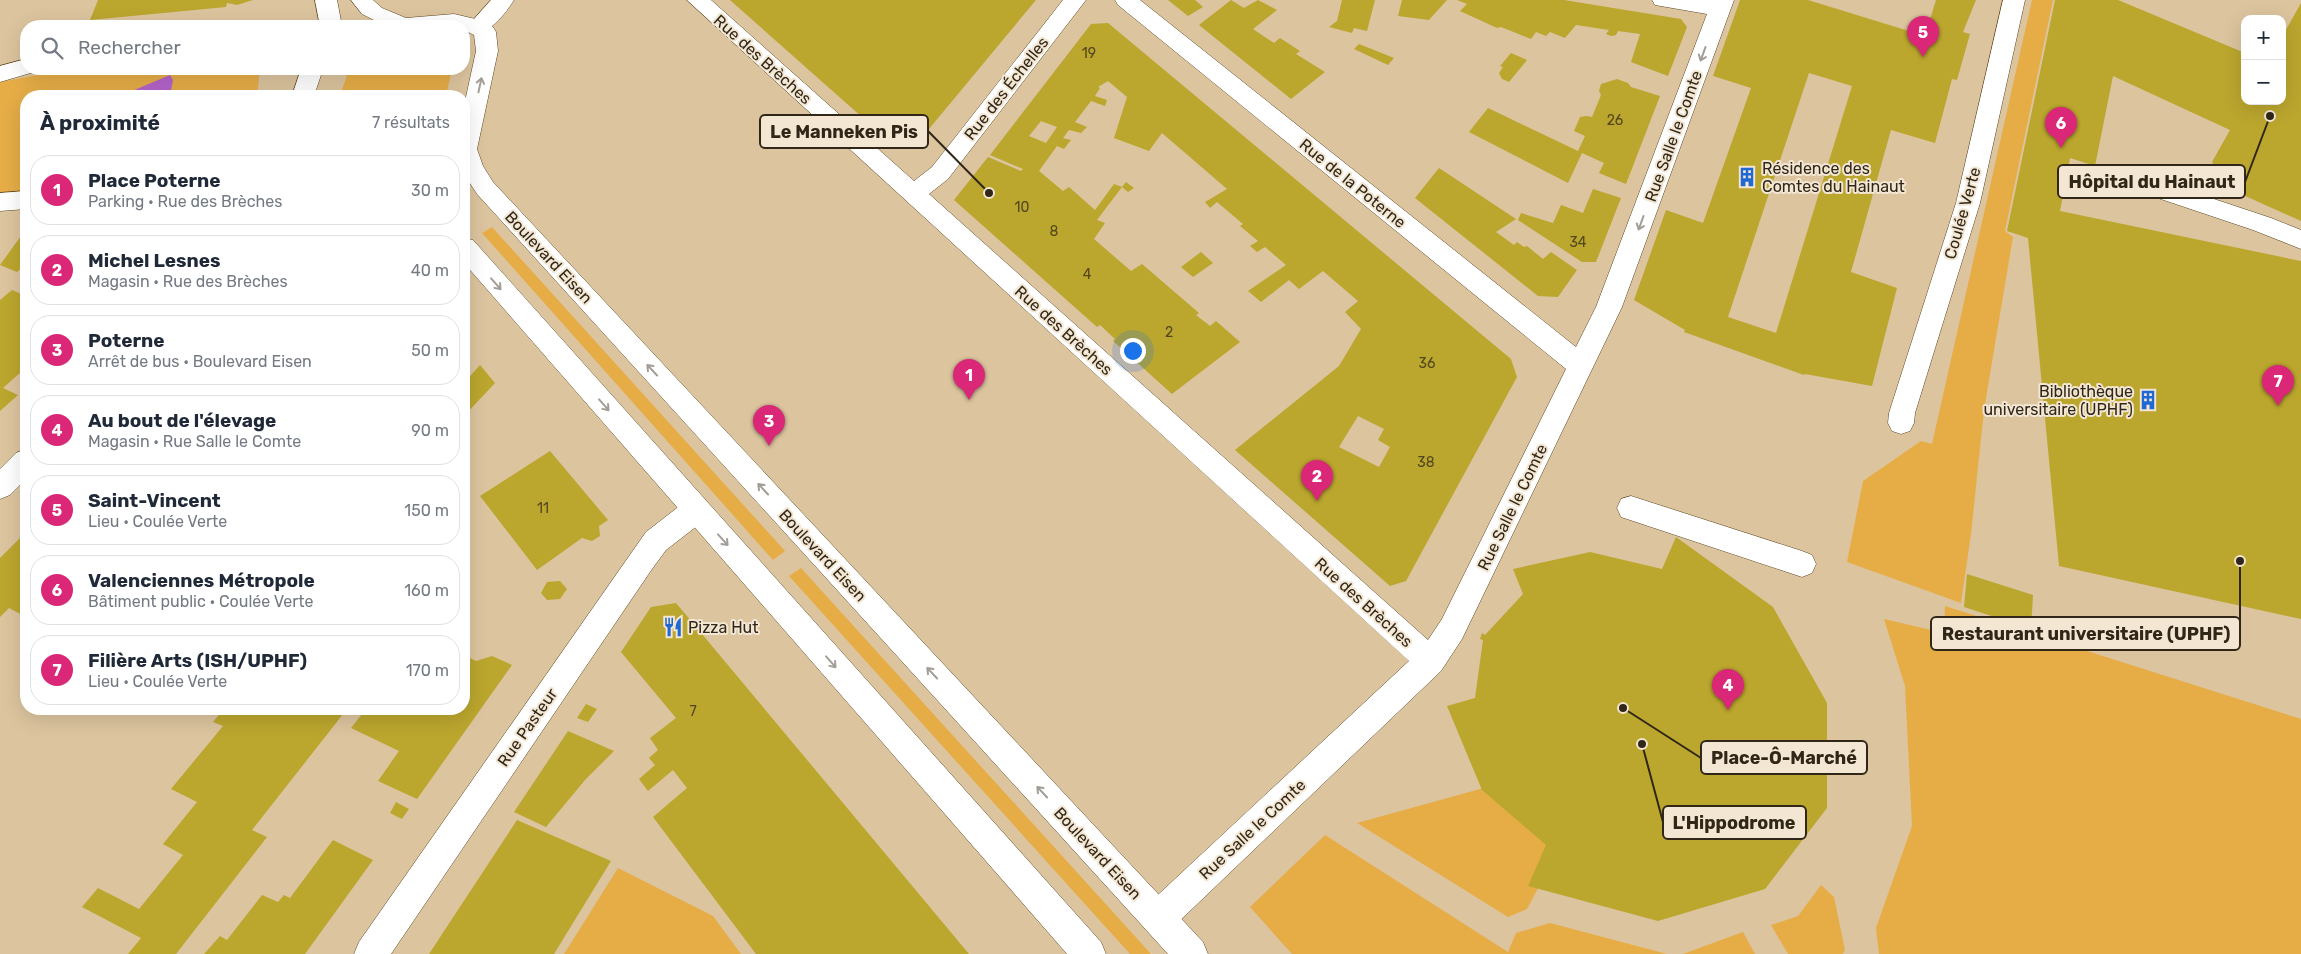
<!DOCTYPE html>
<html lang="fr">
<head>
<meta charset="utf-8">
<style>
	body { margin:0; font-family:Rubik,sans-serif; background:#f6f6f7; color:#1f2937 }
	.controls { position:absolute; right:15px; top:15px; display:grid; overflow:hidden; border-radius:10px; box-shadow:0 5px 20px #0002 }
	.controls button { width:45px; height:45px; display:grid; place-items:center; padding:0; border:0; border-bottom:1px solid #e0e1e3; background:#fff; color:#1f2937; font:25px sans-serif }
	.you { position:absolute; left:1132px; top:350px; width:18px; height:18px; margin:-12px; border:4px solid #fff; border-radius:50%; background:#1a73e8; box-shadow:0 0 0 8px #1a73e833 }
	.badge { display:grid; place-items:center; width:32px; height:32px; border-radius:50%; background:#db2777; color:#fff; font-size:16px; font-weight:700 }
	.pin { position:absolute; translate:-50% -41px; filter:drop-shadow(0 1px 2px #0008) }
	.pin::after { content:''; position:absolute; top:26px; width:18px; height:15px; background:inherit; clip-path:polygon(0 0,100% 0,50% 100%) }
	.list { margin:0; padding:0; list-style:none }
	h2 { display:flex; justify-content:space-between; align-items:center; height:65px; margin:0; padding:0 20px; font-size:21px }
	h2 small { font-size:16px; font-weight:400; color:#747a83 }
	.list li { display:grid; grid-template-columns:32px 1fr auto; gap:15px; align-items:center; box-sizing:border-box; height:70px; margin:0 10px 10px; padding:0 10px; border:1px solid #e0e1e3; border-radius:20px }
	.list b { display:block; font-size:19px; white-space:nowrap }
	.list p { margin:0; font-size:16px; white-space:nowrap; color:#747a83 }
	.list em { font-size:16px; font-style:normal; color:#747a83 }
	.icon { flex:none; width:28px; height:28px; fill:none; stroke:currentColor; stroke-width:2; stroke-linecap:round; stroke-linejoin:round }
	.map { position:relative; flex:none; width:2301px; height:954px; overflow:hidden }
	.search { position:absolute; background:#fff; box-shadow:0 5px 20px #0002; left:20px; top:20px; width:450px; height:55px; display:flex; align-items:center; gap:12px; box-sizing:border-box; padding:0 18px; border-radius:20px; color:#747a83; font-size:19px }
	.panel { position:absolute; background:#fff; box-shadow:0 5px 20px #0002; left:20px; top:90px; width:450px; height:625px; border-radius:20px }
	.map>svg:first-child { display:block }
	.green { fill:#e6ad47 }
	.water { fill:#b564ca }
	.building { fill:#bba62e; fill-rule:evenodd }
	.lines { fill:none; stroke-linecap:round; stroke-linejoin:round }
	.minor-casing { stroke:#5b4623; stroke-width:1 }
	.major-casing { stroke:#5b4623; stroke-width:1 }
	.minor { fill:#fff; fill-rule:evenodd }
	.major { fill:#fff; fill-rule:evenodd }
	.oneway { stroke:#a29e97 }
	.labels { text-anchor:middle; stroke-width:4; stroke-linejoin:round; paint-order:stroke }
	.number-label { font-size:14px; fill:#53471e }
	.street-label { font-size:16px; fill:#302718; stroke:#f3e6d3 }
	.poi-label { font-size:16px; fill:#302718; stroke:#f3e6d3; text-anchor:start }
	.leader { fill:none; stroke:#302718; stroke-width:2 }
	.callout-dot { fill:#302718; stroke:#f3e6d3; stroke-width:2 }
	.callout { fill:#f3e6d3; stroke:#302718; stroke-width:2 }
	.callout-label { font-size:18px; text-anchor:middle; font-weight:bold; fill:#302718 }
</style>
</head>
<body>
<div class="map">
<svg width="2301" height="954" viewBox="0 0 2301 954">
	<rect width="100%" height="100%" fill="#dcc49e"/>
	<g class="green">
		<path d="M 2032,0 L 2053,0 L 2005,231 L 2013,237 L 1984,410 L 1971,534 L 1961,603 L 1847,562 L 1863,481 L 1921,441 L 1932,444 Z"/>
		<path d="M 91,69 L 260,69 L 257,96 L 26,96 L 26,191 L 0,194 L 0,82 L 54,72 Z"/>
		<path d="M 349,69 L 452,69 L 446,96 L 340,96 Z"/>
		<path d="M 492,227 L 785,551 L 773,560 L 482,233 Z"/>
		<path d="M 801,568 L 1151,954 L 1130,954 L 789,576 Z"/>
		<path d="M 1945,606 L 2301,719 L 2301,954 L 1879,954 L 1876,928 L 1912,826 L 1905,686 L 1884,619 L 1944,633 Z"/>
		<path d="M 1491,786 L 1557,844 L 1543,879 L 1527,909 L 1508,917 L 1357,823 Z"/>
		<path d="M 1325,835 L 1508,952 L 1516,933 L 1550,923 L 1667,954 L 1292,954 L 1250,907 Z"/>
		<path d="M 618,868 L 713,916 L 741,954 L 564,954 Z"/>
		<path d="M 1821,885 L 1834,897 L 1845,950 L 1843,954 L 1788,954 L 1771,925 L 1798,916 Z"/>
		<path d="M 1743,932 L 1755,954 L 1683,954 Z"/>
	</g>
	<path class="water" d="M 170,75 L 173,80 L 170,96 L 120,96 Z"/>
	<g class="building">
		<path d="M 98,0 L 253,0 L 237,5 L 227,3 L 226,7 L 90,20 Z"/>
		<path d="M 730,0 L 1036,0 L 914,147 L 898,149 Z"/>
		<path d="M 1168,0 L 1195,0 L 1203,7 L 1188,16 Z"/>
		<path d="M 1231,0 L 1244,8 L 1258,0 L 1277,10 L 1253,29 L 1274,43 L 1280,38 L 1300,51 L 1296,54 L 1325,72 L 1291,99 L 1199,25 Z"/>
		<path d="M 1342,0 L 1375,0 L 1367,31 L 1354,28 L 1352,33 L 1329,27 L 1337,21 Z"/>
		<path d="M 1402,0 L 1447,0 L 1429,20 L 1398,16 Z"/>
		<path d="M 1457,0 L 1564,0 L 1681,19 L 1687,27 L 1668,76 L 1631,62 L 1640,34 L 1618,31 L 1616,35 L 1611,36 L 1606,34 L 1609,30 L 1576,25 L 1565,38 L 1550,32 L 1546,36 L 1536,32 L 1531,39 L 1501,27 L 1497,28 L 1460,11 L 1467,4 Z"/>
		<path d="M 1740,0 L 1808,0 L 1925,36 L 1936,0 L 1976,0 L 1963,32 L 1970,34 L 1957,80 L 1952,79 L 1935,143 L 1891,130 L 1851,272 L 1897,288 L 1872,386 L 1805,374 L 1804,375 L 1684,332 L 1685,330 L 1634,300 L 1666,210 L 1703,223 L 1751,88 L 1713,76 ZM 1809,73 L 1852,86 L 1776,333 L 1728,317 Z"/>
		<path d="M 2055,0 L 2118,0 L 2245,53 L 2245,101 L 2282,101 L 2282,37 L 2301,3 L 2301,221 L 2232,190 L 2212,162 L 2230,130 L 2113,76 L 2095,166 L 2070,158 L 2060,211 L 2301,261 L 2301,619 L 2059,566 L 2028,238 L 2007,231 Z"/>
		<path d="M 1108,23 L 1511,359 L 1517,377 L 1406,581 L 1390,586 L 1235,450 L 1339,366 L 1361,329 L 1345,312 L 1358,301 L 1323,271 L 1299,289 L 1289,280 L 1261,302 L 1248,291 L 1286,265 L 1265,247 L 1257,252 L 1250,246 L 1258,241 L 1240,226 L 1243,224 L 1217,202 L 1210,208 L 1205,202 L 1227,189 L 1162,133 L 1149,151 L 1114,138 L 1127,97 L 1108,81 L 1098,87 L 1100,88 L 1095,96 L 1107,100 L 1105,106 L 1091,101 L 1075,122 L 1087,127 L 1081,133 L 1069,130 L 1063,138 L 1071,140 L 1064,149 L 1057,146 L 1039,171 L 1063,191 L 1069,187 L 1095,210 L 1114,184 L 1122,187 L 1126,182 L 1134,188 L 1128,192 L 1122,187 L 1097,220 L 1105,223 L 1094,239 L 1131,271 L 1142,264 L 1199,313 L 1196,315 L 1210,326 L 1216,321 L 1240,342 L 1172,394 L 1113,341 L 1115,339 L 1100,325 L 1097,327 L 954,200 L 988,157 L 1021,171 L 1023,169 L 990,155 L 1091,24 ZM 1041,121 L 1057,127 L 1046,143 L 1029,136 ZM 1358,416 L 1384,429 L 1378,440 L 1390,447 L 1379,467 L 1339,447 Z"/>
		<path d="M 1359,44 L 1394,58 L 1388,65 L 1354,49 Z"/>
		<path d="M 1511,53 L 1527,60 L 1509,82 L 1502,79 L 1499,73 L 1503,67 L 1500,66 Z"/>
		<path d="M 1617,79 L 1628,83 L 1631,87 L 1660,96 L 1626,184 L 1599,173 L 1604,163 L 1582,153 L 1568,183 L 1469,132 L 1488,108 L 1578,151 L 1585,136 L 1574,131 L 1580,117 L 1587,116 L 1592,117 L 1601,95 L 1599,91 L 1601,84 Z"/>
		<path d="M 1439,168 L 1516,219 L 1496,232 L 1514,245 L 1517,242 L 1524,247 L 1527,246 L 1543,259 L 1551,252 L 1577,270 L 1558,297 L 1538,296 L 1415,198 Z"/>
		<path d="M 1593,189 L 1621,198 L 1596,262 L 1582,262 L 1518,220 L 1521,213 L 1553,223 L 1561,205 L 1583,213 Z"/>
		<path d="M 26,229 L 26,264 L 17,272 L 0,265 Z"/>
		<path d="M 1201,252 L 1213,263 L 1193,277 L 1181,267 Z"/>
		<path d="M 12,290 L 26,296 L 26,374 L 21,372 L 3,388 L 18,395 L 0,411 L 0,300 Z"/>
		<path d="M 480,365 L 495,383 L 464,416 L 464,383 Z"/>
		<path d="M 550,451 L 608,520 L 599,526 L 600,536 L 592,541 L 582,538 L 537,570 L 480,496 Z"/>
		<path d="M 26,532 L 26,617 L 9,608 L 0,617 L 0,558 Z"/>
		<path d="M 1676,537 L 1773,607 L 1827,703 L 1827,808 L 1765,889 L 1658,921 L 1528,886 L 1546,845 L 1482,790 L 1447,706 L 1475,698 L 1483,640 L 1480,639 L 1482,633 L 1485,635 L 1523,594 L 1513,569 L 1590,552 L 1662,569 Z"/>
		<path d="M 1967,574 L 2033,595 L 2031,629 L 1964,607 Z"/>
		<path d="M 560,581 L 567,589 L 560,599 L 547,600 L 541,593 L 547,582 Z"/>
		<path d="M 676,603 L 717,652 L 969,954 L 756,954 L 653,817 L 687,788 L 673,770 L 648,791 L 639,779 L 655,765 L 649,758 L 658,750 L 650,738 L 676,718 L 621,652 L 651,607 Z"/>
		<path d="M 464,655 L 476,661 L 492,656 L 512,665 L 417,799 L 378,781 L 399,751 L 351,728 L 366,709 L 464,709 Z"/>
		<path d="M 586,704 L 597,709 L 588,722 L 577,718 Z"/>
		<path d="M 237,709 L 347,709 L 252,830 L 267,837 L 176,954 L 128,954 L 141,938 L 82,907 L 98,888 L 139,909 L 183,855 L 163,844 L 197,802 L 171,789 L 223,726 L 213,722 L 222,711 L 232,715 Z"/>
		<path d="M 568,731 L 614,751 L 585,780 L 546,827 L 514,812 Z"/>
		<path d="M 396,802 L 409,809 L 402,819 L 390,813 Z"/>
		<path d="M 517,820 L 611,861 L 554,954 L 429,954 Z"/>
		<path d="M 333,840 L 373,860 L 305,954 L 204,954 L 220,936 L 227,940 L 262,895 L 278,902 L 284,895 L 290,898 Z"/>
	</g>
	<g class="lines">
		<defs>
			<g id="minor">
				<path d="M 491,0 L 514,0 C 505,14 488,37 470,32 L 467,27 Z"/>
				<path d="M 687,0 L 711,0 L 914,181 L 932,167 L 1063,0 L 1086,0 L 948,179 L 929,194 L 1428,640 L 1442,619 L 1566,369 L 1118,5 L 1115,0 L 1140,0 L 1576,347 L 1596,307 L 1707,14 L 1655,5 L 1652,0 L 1734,0 L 1622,307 L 1462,639 L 1441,671 L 1170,930 L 1158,935 L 1146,930 L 1141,918 L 1146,906 L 1409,661 Z"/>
				<path d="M 2003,0 L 2025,0 L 1980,203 L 1915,413 L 1914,423 L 1910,431 L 1901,434 L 1892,431 L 1888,423 L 1889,413 L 1956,203 Z"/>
				<path d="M 26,59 L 26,69 L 36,69 L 34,72 L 0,82 L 0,66 Z"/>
				<path d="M 2139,174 L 2271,218 L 2301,230 L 2301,249 L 2253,230 L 2131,189 L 2127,183 L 2131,177 Z"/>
				<path d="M 26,191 L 26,209 L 0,211 L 0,193 Z"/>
				<path d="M 1631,496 L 1802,551 L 1812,555 L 1816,564 L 1812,573 L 1802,577 L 1621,517 L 1617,508 L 1621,499 Z"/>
				<path d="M 696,498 L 706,501 L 710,510 L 706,519 L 666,550 L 652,569 L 391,954 L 354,954 L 359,942 L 646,532 L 686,501 Z"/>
			</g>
			<g id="major">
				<path d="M 315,0 L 337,0 L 342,26 L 320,26 Z"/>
				<path d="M 351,0 L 373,0 L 382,8 L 406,18 L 454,14 L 484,21 L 493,27 L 496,32 L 498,51 L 477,149 L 483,166 L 493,182 L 1203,942 L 1208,954 L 1168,954 L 477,194 L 464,174 L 464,106 L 476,51 L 474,35 L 464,30 L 464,26 L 386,26 L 362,14 Z"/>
				<path d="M 301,69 L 323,69 L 314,96 L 292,96 Z"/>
				<path d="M 464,238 L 473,240 L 1101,942 L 1106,954 L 1067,954 L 464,263 Z"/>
				<path d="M 26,449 L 26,479 L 10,495 L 0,499 L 0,469 L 16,453 Z"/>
			</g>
		</defs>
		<use href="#minor" class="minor-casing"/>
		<use href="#major" class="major-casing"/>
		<use href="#minor" class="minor"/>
		<use href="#major" class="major"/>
	</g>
	<defs><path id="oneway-shaft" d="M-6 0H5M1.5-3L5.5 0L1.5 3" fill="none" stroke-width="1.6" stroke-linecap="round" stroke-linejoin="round" transform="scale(1.25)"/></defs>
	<g class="oneway">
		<use href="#oneway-shaft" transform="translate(1703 54) rotate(110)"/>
		<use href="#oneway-shaft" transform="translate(480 85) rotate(-78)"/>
		<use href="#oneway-shaft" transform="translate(1641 223) rotate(110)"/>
		<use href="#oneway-shaft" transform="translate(496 284) rotate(49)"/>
		<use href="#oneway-shaft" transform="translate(652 370) rotate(-133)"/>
		<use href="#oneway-shaft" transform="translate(604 405) rotate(49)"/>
		<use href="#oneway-shaft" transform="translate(763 489) rotate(-133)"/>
		<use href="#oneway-shaft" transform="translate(723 540) rotate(48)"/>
		<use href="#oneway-shaft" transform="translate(831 662) rotate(49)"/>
		<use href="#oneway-shaft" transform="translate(932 673) rotate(-133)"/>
		<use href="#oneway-shaft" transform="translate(1042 792) rotate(-133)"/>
	</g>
	<defs>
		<symbol id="building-bare" viewBox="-9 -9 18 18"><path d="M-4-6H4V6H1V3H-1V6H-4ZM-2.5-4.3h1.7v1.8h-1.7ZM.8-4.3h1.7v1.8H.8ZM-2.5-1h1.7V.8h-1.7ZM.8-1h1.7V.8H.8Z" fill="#2069d4" stroke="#f3e6d3" stroke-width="2.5" paint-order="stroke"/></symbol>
		<symbol id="restaurant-bare" viewBox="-9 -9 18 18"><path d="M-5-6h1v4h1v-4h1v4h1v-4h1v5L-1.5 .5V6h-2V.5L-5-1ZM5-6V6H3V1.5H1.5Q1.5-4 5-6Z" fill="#2069d4" stroke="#f3e6d3" stroke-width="2.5" paint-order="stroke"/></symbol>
	</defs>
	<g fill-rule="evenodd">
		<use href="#building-bare" x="1733" y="163" width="28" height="28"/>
		<use href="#building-bare" x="2134" y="386" width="28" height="28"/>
		<use href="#restaurant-bare" x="659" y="613" width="28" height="28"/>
	</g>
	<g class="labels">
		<g class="number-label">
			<text x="1089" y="58">19</text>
			<text x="1615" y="125">26</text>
			<text x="1022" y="212">10</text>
			<text x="1054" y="236">8</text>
			<text x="1578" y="247">34</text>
			<text x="1087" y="279">4</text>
			<text x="1169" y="337">2</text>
			<text x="1427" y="368">36</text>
			<text x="1426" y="467">38</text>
			<text x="543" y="513">11</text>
			<text x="693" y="716">7</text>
		</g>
		<g class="street-label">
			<text transform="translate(763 59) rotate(42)" y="6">Rue des Brèches</text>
			<text transform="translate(1006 88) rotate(-52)" y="6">Rue des Échelles</text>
			<text transform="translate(1673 136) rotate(-70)" y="6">Rue Salle le Comte</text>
			<text transform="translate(1353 183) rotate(39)" y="6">Rue de la Poterne</text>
			<text transform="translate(1962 213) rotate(-74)" y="6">Coulée Verte</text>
			<text transform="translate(549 257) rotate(47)" y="6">Boulevard Eisen</text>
			<text transform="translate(1064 330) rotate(42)" y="6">Rue des Brèches</text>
			<text transform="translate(1512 507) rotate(-64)" y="6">Rue Salle le Comte</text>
			<text transform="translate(823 555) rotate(47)" y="6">Boulevard Eisen</text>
			<text transform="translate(1364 602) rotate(42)" y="6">Rue des Brèches</text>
			<text transform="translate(527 727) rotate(-55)" y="6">Rue Pasteur</text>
			<text transform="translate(1252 829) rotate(-43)" y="6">Rue Salle le Comte</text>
			<text transform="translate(1098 853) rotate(47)" y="6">Boulevard Eisen</text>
		</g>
		<g class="poi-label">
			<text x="1762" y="174">Résidence des<tspan x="1762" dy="18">Comtes du Hainaut</tspan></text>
			<text x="2133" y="397" text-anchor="end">Bibliothèque<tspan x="2133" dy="18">universitaire (UPHF)</tspan></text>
			<text x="688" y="633">Pizza Hut</text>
		</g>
	</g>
	<path class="leader" d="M989 193L928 131M2270 116L2245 182M2240 561L2240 634M1623 708L1701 758M1642 744L1663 822"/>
	<g class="callout-dot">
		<circle cx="989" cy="193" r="5"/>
		<circle cx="2270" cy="116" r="5"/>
		<circle cx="2240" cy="561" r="5"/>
		<circle cx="1623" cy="708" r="5"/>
		<circle cx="1642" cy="744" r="5"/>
	</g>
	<g class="callout">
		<rect x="760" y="115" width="168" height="33" rx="5"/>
		<rect x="2058" y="165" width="187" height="33" rx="5"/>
		<rect x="1931" y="617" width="309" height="33" rx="5"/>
		<rect x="1701" y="741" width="166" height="33" rx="5"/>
		<rect x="1663" y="806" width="143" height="33" rx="5"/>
	</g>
	<g class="callout-label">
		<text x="844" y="138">Le Manneken Pis</text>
		<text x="2152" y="188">Hôpital du Hainaut</text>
		<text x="2086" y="640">Restaurant universitaire (UPHF)</text>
		<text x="1784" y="764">Place-Ô-Marché</text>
		<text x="1734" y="829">L'Hippodrome</text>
	</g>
</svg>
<div class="controls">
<button>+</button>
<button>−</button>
</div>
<div class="you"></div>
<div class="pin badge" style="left:969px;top:400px">1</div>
<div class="pin badge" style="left:1317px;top:501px">2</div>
<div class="pin badge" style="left:769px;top:446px">3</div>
<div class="pin badge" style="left:1728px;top:710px">4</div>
<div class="pin badge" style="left:1923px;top:57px">5</div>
<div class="pin badge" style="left:2061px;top:148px">6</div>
<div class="pin badge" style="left:2278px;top:406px">7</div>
<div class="search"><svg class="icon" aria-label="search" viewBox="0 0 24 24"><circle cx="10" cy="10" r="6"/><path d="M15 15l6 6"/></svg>Rechercher</div>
<section class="panel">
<h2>À proximité<small>7 résultats</small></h2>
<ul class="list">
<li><span class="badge">1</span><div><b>Place Poterne</b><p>Parking · Rue des Brèches</p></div><em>30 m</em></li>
<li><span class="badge">2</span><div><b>Michel Lesnes</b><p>Magasin · Rue des Brèches</p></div><em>40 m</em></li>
<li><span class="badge">3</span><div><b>Poterne</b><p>Arrêt de bus · Boulevard Eisen</p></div><em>50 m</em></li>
<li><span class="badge">4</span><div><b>Au bout de l'élevage</b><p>Magasin · Rue Salle le Comte</p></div><em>90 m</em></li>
<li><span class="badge">5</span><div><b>Saint-Vincent</b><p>Lieu · Coulée Verte</p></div><em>150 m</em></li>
<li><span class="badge">6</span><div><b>Valenciennes Métropole</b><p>Bâtiment public · Coulée Verte</p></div><em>160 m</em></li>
<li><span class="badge">7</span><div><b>Filière Arts (ISH/UPHF)</b><p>Lieu · Coulée Verte</p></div><em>170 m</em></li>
</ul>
</section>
</div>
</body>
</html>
